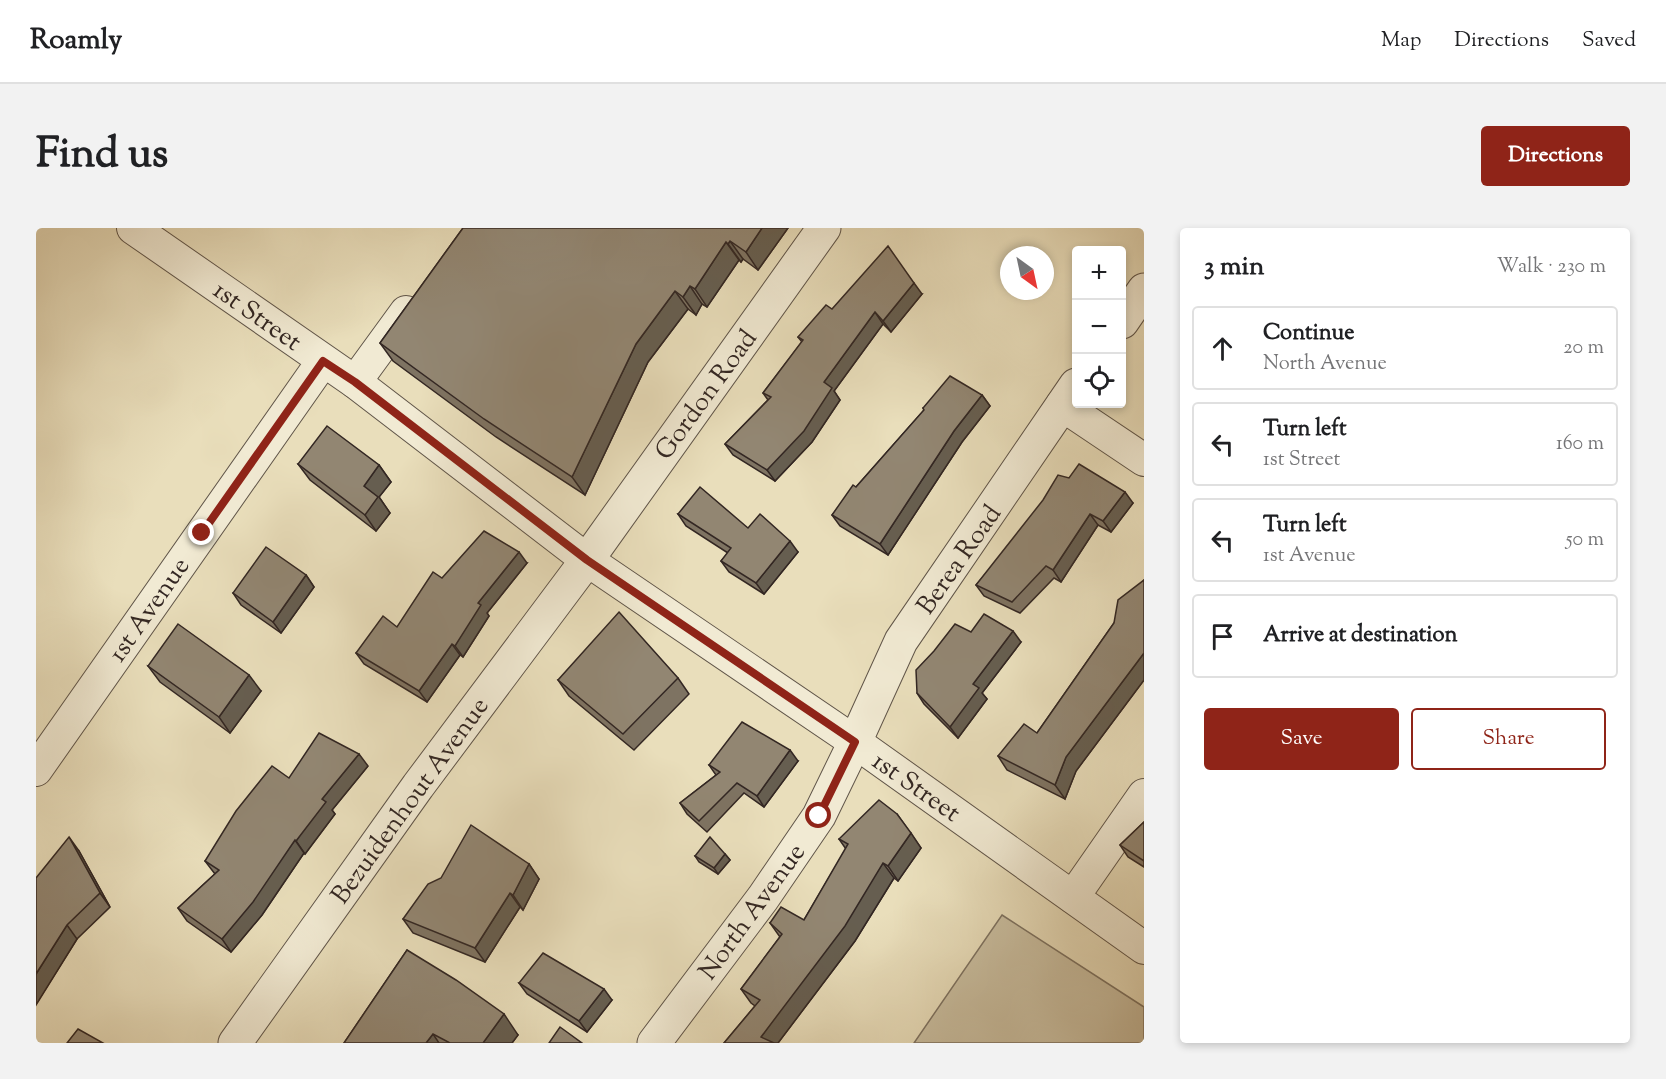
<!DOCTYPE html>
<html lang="en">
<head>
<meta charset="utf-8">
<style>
	body { margin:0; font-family:"Sorts Mill Goudy",serif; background:#f2f2f2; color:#202124 }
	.controls { position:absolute; right:18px; top:18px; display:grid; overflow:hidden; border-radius:6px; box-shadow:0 3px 9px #0003 }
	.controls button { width:54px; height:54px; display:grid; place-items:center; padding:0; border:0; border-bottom:2px solid #e0e0e0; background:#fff; color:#202124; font:30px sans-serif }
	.compass { position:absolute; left:964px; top:18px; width:54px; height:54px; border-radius:50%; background:#fff; box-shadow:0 3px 9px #0003; rotate:147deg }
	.stop { position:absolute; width:18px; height:18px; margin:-14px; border:4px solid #8f2418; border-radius:50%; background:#fff }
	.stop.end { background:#8f2418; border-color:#fff; box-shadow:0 2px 6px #0008 }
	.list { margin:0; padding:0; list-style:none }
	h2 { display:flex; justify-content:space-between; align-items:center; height:78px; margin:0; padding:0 24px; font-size:26px }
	h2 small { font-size:20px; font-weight:400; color:#757577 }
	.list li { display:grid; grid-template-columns:39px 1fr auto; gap:18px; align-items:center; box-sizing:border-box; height:84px; margin:0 12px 12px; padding:0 12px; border:2px solid #e0e0e0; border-radius:6px }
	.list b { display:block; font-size:22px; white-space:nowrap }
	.list p { margin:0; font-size:20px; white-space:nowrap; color:#757577 }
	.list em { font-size:20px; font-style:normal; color:#757577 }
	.actions { display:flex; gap:12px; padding:18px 24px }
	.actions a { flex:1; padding:14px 0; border:2px solid #8f2418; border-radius:6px; text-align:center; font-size:21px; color:#8f2418 }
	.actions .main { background:#8f2418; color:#fff }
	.icon { flex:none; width:33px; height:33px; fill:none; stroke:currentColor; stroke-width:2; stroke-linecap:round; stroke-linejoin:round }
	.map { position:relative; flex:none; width:1108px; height:815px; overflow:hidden; border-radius:6px }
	header { display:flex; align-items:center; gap:36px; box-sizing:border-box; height:84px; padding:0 30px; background:#fff; border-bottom:2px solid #e0e0e0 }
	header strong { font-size:28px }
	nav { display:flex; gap:33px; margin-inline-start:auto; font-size:21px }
	.intro { display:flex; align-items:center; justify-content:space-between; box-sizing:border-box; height:144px; padding:0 36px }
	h1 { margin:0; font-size:42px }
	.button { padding:15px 27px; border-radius:6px; background:#8f2418; color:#fff; font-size:21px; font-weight:700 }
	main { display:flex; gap:36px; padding:0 36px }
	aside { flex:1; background:#fff; border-radius:6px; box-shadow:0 3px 9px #0003 }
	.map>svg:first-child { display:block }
	.green { fill:#cabfa1; stroke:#7e7362; stroke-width:1.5 }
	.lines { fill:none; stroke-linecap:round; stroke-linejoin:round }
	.minor-casing { stroke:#605549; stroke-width:34 }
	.tertiary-casing { stroke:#605549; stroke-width:35 }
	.minor { stroke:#f1ead3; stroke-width:32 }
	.tertiary { stroke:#f1ead3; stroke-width:33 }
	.wall { fill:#7e7362; stroke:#332723; stroke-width:1.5 }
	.shaded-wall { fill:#665e50; stroke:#332723; stroke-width:1.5 }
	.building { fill:#928672; stroke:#332723; stroke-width:1.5 }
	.route { stroke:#8f2418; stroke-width:8 }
	.labels { text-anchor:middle; stroke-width:4.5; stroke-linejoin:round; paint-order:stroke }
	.street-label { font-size:26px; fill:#332723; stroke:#f1ead3 }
</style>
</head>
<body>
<header>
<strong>Roamly</strong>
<nav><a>Map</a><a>Directions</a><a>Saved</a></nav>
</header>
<div class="intro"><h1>Find us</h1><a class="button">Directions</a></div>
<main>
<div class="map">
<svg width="1108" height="815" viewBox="0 0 1108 815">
	<rect width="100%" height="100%" fill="#e9debb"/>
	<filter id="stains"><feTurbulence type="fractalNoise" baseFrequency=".00333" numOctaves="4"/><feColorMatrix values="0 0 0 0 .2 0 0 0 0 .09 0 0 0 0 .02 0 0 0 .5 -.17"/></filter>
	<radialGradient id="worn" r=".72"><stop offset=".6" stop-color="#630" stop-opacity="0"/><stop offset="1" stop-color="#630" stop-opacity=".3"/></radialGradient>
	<path class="green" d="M 966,687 L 1108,779 L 1108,815 L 878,815 Z"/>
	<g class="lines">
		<defs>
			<g id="minor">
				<path d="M 97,0 L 319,154 L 551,332 L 819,514 L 1108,720"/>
				<path d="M 319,154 L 370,84"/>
				<path d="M 1026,177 L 1108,232"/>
				<path d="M 0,542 L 287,133"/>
				<path d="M 1037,669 L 1108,567"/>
			</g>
			<g id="tertiary">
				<path d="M 1086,94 L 1108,62"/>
				<path d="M 199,815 L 382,558 L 551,332 L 788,0"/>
				<path d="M 618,815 L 727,670 L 783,588 L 819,514 L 865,413 L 1040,157"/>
			</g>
		</defs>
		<use href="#minor" class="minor-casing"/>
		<use href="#tertiary" class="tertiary-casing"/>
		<use href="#minor" class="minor"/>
		<use href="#tertiary" class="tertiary"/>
	</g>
	<g class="wall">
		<path d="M 427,0 L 752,0 L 722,42 L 707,31 L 705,34 L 703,32 L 671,79 L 666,76 L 660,87 L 652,81 L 612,134 L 549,267 L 460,209 L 357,133 L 344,115 Z"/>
		<path d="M 886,66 L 855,104 L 847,96 L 798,163 L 804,172 L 776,214 L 739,253 L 697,227 L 689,216 L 732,172 L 727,165 L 766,114 L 762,109 L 796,81 Z"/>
		<path d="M 946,167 L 954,178 L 926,214 L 852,327 L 804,298 L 796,287 L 820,259 L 888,182 L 887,180 Z"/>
		<path d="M 262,236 L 343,237 L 355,254 L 343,269 L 354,285 L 340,303 L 274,252 Z"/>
		<path d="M 1033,250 L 1097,275 L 1075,304 L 1062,297 L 1025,354 L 1018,350 L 984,385 L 948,368 L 940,357 Z"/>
		<path d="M 642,286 L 712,300 L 762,324 L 728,366 L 693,344 L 685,333 L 692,325 L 650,298 Z"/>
		<path d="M 491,335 L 451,385 L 453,388 L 427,429 L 424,427 L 391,474 L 328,436 L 320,425 L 361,399 L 406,350 Z"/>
		<path d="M 270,347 L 278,359 L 245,405 L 205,377 L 197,365 Z"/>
		<path d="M 1108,352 L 1108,452 L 1040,543 L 1029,571 L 971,542 L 962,528 L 1001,505 Z"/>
		<path d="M 935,404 L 985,414 L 946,465 L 951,471 L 922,510 L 888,476 L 881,465 Z"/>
		<path d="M 112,438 L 225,463 L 194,505 L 124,454 Z"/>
		<path d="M 642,450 L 653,466 L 598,522 L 533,468 L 522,452 Z"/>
		<path d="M 762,533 L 728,579 L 708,565 L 671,604 L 651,586 L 644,575 L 680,547 L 673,537 Z"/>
		<path d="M 332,538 L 296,582 L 299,586 L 269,626 L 268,625 L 226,687 L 195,724 L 151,693 L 142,680 L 179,646 L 169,633 Z"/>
		<path d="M 861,586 L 885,620 L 862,653 L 858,650 L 819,713 L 742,815 L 688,815 L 719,778 L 715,775 L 705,761 L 744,709 L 734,695 L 768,692 L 810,621 L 803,611 Z"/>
		<path d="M 1108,594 L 1108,639 L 1092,629 L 1084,617 Z"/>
		<path d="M 43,623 L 74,679 L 41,711 L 0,776 Z"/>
		<path d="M 689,626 L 694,632 L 682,646 L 663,634 L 659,628 Z"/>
		<path d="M 493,636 L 503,651 L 487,682 L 484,679 L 449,734 L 377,705 L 367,691 Z"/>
		<path d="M 371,722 L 482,807 L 476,815 L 308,815 Z"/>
		<path d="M 483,755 L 576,772 L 551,804 L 491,766 Z"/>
	</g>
	<g class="shaded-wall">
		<path d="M 726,0 L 752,0 L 722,42 L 710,24 Z"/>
		<path d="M 694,13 L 707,31 L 705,34 L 692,16 Z"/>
		<path d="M 690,14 L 703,32 L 671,79 L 659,61 Z"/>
		<path d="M 878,55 L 886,66 L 855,104 L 847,93 Z"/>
		<path d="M 654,58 L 666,76 L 660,87 L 647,69 Z"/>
		<path d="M 639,63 L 652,81 L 612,134 L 549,267 L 536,249 L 600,116 Z"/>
		<path d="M 839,84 L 847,96 L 798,163 L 804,172 L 776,214 L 739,253 L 731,242 L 788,154 Z"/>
		<path d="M 946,167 L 954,178 L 926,214 L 852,327 L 844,316 L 918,203 Z"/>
		<path d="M 343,237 L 355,254 L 343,269 L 354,285 L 340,303 L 329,287 L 328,258 Z"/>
		<path d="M 1089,264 L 1097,275 L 1075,304 L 1067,293 Z"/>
		<path d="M 1054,286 L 1062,297 L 1025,354 L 1017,342 Z"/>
		<path d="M 754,313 L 762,324 L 728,366 L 720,355 Z"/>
		<path d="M 483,324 L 491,335 L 451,385 L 453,388 L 427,429 L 419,418 L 442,375 Z"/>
		<path d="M 270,347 L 278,359 L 245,405 L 237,394 Z"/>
		<path d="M 977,403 L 985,414 L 946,465 L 951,471 L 922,510 L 914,499 L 937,456 Z"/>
		<path d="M 416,416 L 424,427 L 391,474 L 383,463 Z"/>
		<path d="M 1108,425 L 1108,452 L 1040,543 L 1029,571 L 1019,557 L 1030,529 Z"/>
		<path d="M 213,447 L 225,463 L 194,505 L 183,489 Z"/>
		<path d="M 754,522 L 762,533 L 728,579 L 721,568 Z"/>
		<path d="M 323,526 L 332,538 L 296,582 L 299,586 L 269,626 L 260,613 L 286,571 Z"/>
		<path d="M 875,605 L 885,620 L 862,653 L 852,638 Z"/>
		<path d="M 33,609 L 43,623 L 74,679 L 64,665 Z"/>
		<path d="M 259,612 L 268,625 L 226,687 L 195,724 L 186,711 Z"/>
		<path d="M 689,626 L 694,632 L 682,646 L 678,640 Z"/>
		<path d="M 847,635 L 858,650 L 819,713 L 742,815 L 730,815 L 725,809 Z"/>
		<path d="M 493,636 L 503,651 L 487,682 L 477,667 Z"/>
		<path d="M 474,665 L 484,679 L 449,734 L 439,720 Z"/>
		<path d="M 31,697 L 41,711 L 0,777 L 0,746 Z"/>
		<path d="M 568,761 L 576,772 L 551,804 L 543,793 Z"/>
		<path d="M 468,786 L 482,807 L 476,815 L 447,815 Z"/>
		<path d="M 397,806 L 403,815 L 390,815 Z"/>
	</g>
	<g class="building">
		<path d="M 427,0 L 726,0 L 710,24 L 694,13 L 692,16 L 690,14 L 659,61 L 654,58 L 647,69 L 639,63 L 600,116 L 536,249 L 448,191 L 344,115 Z"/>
		<path d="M 852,18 L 878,55 L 847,93 L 839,84 L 788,154 L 796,160 L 768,203 L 731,242 L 689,216 L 735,169 L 727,165 L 767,112 L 762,109 L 790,77 L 796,81 Z"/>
		<path d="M 914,148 L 946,167 L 918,203 L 844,316 L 796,287 L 817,257 L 820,259 L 888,182 L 887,180 Z"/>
		<path d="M 291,198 L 343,237 L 328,258 L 342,269 L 329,287 L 262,236 Z"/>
		<path d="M 1043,236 L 1089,264 L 1067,293 L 1054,286 L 1017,342 L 1010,338 L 976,374 L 940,357 L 1007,272 L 1022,247 L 1033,250 Z"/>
		<path d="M 664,259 L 712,300 L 724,286 L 754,313 L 720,355 L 685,333 L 695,320 L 642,286 Z"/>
		<path d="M 448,303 L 483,324 L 442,375 L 445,377 L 419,418 L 416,416 L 383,463 L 320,425 L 347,388 L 361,399 L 397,344 L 406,350 Z"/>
		<path d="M 230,319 L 270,347 L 237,394 L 197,365 Z"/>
		<path d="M 1108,352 L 1108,425 L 1030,529 L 1019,557 L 962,528 L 988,496 L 1001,505 L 1078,395 L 1082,372 Z"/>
		<path d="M 583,384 L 642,450 L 587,506 L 522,452 Z"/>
		<path d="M 948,386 L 977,403 L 937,456 L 943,460 L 914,499 L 881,465 L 880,442 L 898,423 L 919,396 L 935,404 Z"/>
		<path d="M 142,396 L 213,447 L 183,489 L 112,438 Z"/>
		<path d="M 706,494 L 754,522 L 721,568 L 701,555 L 663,593 L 644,575 L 684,544 L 673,537 Z"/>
		<path d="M 283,505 L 323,526 L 286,571 L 290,574 L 260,613 L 259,612 L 217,674 L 186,711 L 142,680 L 183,642 L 169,633 L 200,583 L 236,538 L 253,550 Z"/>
		<path d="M 843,572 L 861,586 L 875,605 L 852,638 L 847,635 L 809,698 L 725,809 L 738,815 L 688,815 L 724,772 L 705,761 L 746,706 L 734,695 L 745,679 L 768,692 L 812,616 L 803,611 Z"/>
		<path d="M 1108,594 L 1108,633 L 1084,617 Z"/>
		<path d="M 435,597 L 493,636 L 477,667 L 474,665 L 439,720 L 367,691 L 392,656 L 405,650 Z"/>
		<path d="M 33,609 L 64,665 L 31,697 L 0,746 L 0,650 Z"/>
		<path d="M 674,609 L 689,626 L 678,640 L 659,628 Z"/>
		<path d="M 371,722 L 420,752 L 468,786 L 447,815 L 414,815 L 397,806 L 390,815 L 308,815 Z"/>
		<path d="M 507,725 L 568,761 L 543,793 L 483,755 Z"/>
		<path d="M 524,799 L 546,815 L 513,815 Z"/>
		<path d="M 42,801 L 67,815 L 31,815 Z"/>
	</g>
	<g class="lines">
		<path class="route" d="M 166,305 L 287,133 L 319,154 L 551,332 L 819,514 L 783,588"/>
	</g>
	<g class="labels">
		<g class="street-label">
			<text transform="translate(222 87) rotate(35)" y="9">1st Street</text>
			<text transform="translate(669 166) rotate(-54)" y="9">Gordon Road</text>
			<text transform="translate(922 331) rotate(-55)" y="9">Berea Road</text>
			<text transform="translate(112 381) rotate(-55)" y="9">1st Avenue</text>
			<text transform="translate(881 558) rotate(35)" y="9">1st Street</text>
			<text transform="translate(373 572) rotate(-54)" y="9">Bezuidenhout Avenue</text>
			<text transform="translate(715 683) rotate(-54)" y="9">North Avenue</text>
		</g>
	</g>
	<rect width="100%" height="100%" filter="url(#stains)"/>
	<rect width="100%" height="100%" fill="url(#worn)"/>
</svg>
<div class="controls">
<button>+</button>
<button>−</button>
<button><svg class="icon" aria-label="locate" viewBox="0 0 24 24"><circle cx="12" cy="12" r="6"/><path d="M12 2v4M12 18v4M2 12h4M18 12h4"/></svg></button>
</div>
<svg class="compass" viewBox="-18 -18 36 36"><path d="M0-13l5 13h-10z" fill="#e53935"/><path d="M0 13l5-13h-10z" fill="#757577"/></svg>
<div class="stop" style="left:783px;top:588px"></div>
<div class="stop end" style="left:166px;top:305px"></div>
</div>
<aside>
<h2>3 min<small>Walk · 230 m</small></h2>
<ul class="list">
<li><svg class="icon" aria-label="ahead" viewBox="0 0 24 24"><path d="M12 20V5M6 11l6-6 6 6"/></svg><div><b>Continue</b><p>North Avenue</p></div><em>20 m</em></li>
<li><svg class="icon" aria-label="left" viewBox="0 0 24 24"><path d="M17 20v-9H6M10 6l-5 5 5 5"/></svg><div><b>Turn left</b><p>1st Street</p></div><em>160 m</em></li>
<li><svg class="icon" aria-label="left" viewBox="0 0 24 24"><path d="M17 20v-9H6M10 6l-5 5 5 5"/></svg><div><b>Turn left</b><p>1st Avenue</p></div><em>50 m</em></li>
<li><svg class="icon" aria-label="arrive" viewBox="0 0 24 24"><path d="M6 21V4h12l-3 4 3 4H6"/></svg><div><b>Arrive at destination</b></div></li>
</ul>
<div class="actions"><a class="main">Save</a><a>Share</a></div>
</aside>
</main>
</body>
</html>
